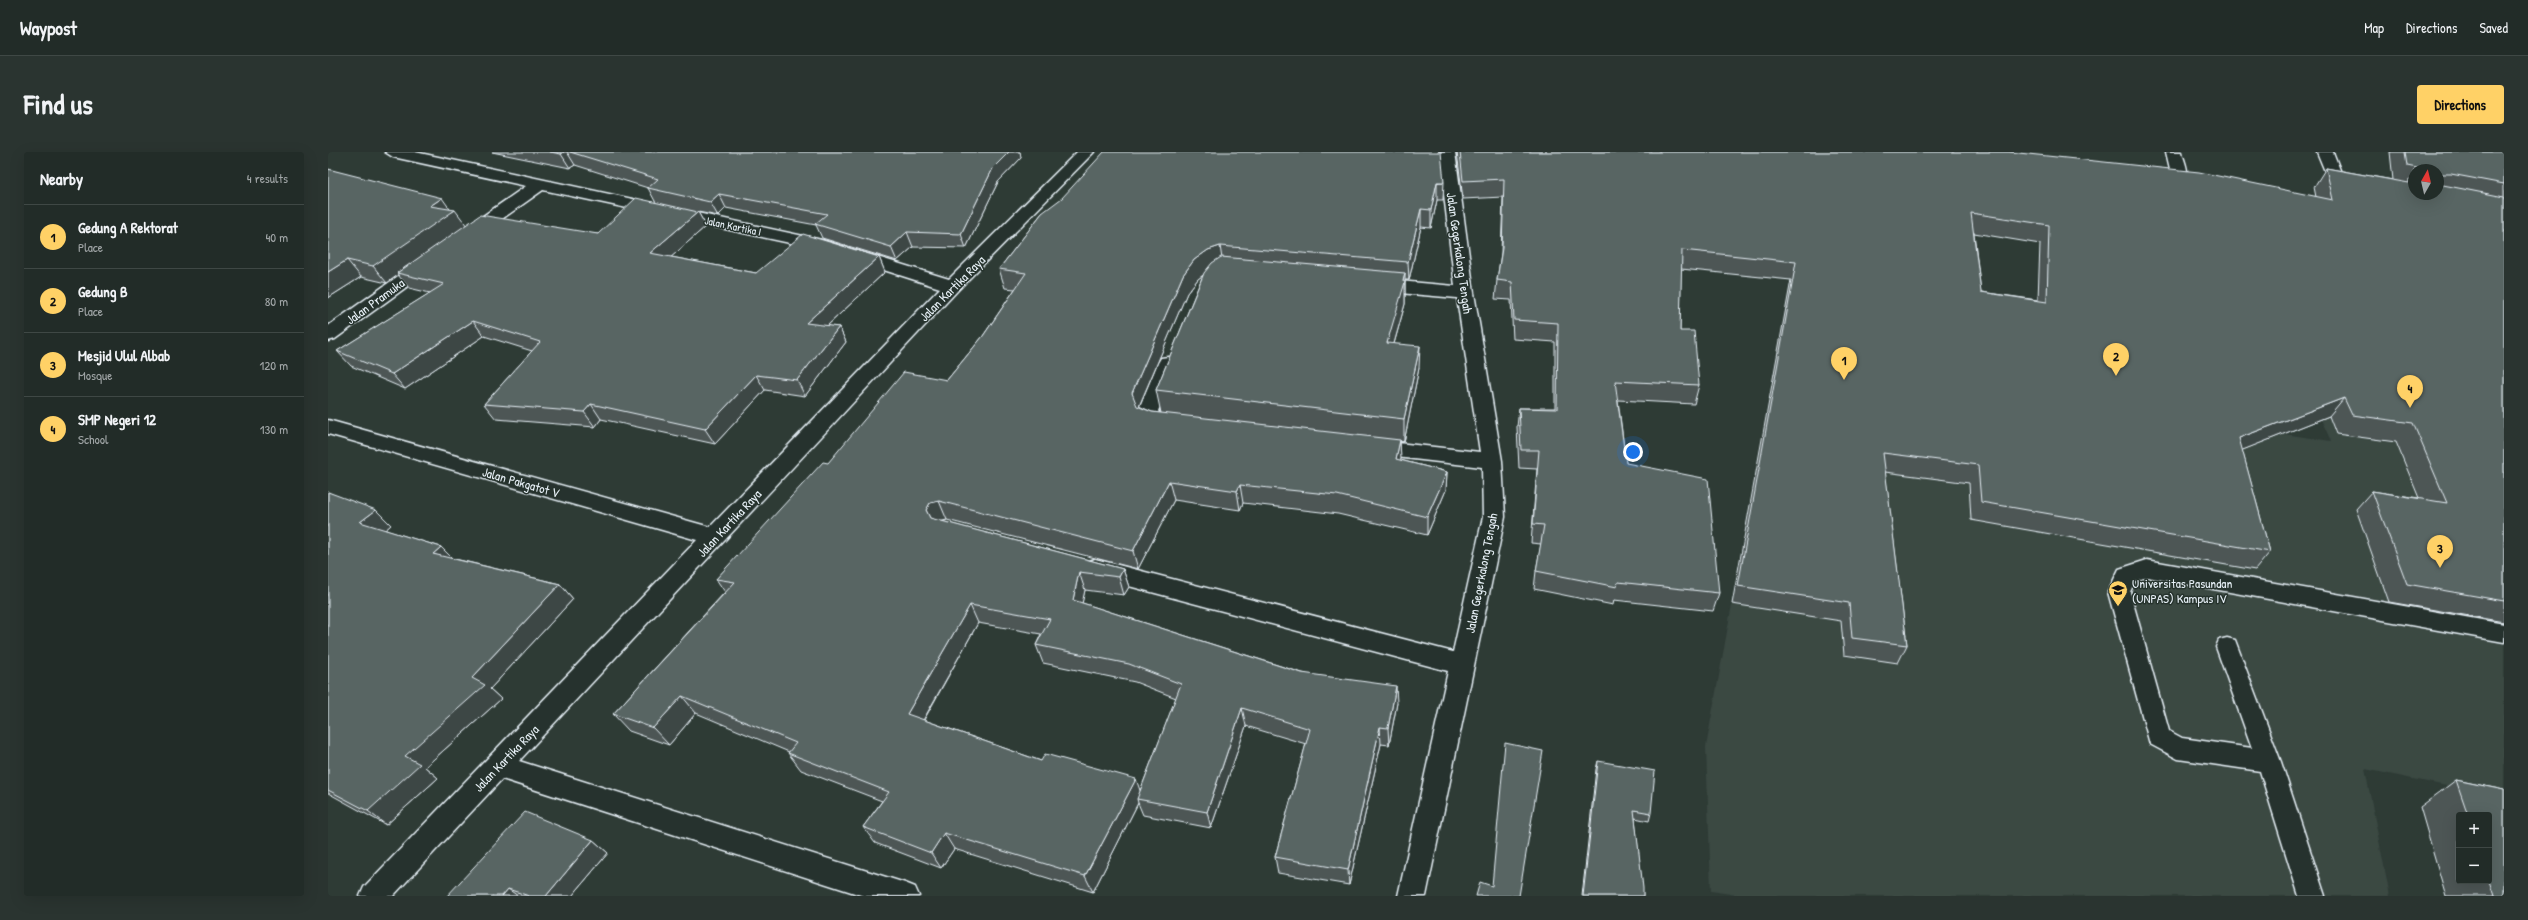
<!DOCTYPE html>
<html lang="en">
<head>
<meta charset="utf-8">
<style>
	body { margin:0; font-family:"Patrick Hand",sans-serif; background:#2a3430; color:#f1f3f6 }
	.controls { position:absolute; right:12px; bottom:12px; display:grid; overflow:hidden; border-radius:4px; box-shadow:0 4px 16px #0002 }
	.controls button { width:36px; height:36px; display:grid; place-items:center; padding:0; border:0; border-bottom:1px solid #3f4845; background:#222c28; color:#f1f3f6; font:20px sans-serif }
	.compass { position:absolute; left:2080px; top:12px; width:36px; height:36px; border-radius:50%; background:#222c28; box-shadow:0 4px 16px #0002; rotate:8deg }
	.you { position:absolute; left:1305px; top:300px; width:14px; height:14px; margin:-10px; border:3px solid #fff; border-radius:50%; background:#1a73e8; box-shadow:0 0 0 6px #1a73e833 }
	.badge { display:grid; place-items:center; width:26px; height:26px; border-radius:50%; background:#ffd166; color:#111; font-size:13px; font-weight:700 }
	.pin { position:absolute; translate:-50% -33px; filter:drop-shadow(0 1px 2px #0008) }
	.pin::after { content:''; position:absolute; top:21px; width:14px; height:12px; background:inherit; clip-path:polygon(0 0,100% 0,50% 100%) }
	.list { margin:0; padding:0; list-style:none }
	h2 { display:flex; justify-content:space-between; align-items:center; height:52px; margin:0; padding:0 16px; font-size:17px }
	h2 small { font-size:13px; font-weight:400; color:#a2a7a8 }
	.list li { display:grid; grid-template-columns:26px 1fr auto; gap:12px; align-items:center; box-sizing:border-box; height:64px; padding:0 16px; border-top:1px solid #3f4845 }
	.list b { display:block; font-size:15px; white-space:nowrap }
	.list p { margin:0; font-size:13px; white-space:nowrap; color:#a2a7a8 }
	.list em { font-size:13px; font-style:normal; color:#a2a7a8 }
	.map { position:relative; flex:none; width:2176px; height:744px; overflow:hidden; border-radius:4px }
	header { display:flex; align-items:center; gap:24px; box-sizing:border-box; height:56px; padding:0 20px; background:#222c28; border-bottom:1px solid #3f4845 }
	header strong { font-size:19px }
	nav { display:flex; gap:22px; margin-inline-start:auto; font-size:14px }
	.intro { display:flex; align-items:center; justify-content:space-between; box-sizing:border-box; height:96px; padding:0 24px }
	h1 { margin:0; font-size:28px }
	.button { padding:10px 18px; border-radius:4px; background:#ffd166; color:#111; font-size:14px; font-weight:700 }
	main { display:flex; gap:24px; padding:0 24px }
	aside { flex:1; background:#222c28; border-radius:4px; box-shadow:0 4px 16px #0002 }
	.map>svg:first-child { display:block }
	.built { fill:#3b4843 }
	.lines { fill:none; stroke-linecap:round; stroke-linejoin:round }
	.service-casing { stroke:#e8f1f8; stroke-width:3 }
	.minor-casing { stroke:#e8f1f8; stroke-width:3 }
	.service { fill:#26332d; fill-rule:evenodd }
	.minor { fill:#26332d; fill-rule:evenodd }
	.wall { fill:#4d5755; stroke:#e8f1f8; fill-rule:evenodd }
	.shaded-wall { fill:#3e4745; stroke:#e8f1f8 }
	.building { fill:#596563; stroke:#e8f1f8; fill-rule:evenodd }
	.labels { text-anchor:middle; stroke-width:3; stroke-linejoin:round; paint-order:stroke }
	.far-street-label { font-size:11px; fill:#e8f1f8; stroke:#26332d }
	.street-label { font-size:13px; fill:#e8f1f8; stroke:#26332d }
	.poi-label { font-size:13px; fill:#e8f1f8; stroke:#26332d; text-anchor:start }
</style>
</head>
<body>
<header>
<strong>Waypost</strong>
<nav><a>Map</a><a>Directions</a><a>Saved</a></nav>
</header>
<div class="intro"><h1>Find us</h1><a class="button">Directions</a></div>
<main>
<aside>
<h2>Nearby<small>4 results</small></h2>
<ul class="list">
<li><span class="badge">1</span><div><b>Gedung A Rektorat</b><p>Place</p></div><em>40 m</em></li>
<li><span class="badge">2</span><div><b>Gedung B</b><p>Place</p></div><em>80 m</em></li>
<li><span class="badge">3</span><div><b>Mesjid Ulul Albab</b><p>Mosque</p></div><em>120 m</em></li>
<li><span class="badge">4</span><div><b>SMP Negeri 12</b><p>School</p></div><em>130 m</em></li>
</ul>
</aside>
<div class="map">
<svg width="2176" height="744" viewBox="0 0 2176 744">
	<rect width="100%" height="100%" fill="#2e3b35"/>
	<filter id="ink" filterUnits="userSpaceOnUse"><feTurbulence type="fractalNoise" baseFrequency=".025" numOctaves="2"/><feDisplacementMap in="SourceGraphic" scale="8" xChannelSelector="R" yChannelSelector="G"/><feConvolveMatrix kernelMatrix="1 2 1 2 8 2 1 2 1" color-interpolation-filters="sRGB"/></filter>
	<g filter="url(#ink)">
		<path class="built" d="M 2176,193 L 2176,646 L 2037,617 L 2062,744 L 1415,744 L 1383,739 L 1378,595 L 1431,304 L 1956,282 L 2003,289 L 1972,222 Z"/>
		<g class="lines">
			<defs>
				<path id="service" d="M 1819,408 L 2176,472 L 2176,490 L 1819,425 L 1807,429 L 1802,440 L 1841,579 L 1854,586 L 1924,596 L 1888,495 L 1891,488 L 1899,486 L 1907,488 L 1953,610 L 1997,744 L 1971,744 L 1932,619 L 1850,607 L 1822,592 L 1780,440 L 1791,417 Z"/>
				<g id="minor">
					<path d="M 57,0 L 87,0 L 494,88 L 621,127 L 749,0 L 766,0 L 630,138 L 191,609 L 577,731 L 587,735 L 591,744 L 536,744 L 174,627 L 65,744 L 32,744 L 36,735 L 369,388 L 0,282 L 0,268 L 382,375 L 612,136 L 490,97 L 215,38 L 147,86 L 135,86 L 132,82 L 135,78 L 198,34 L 65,5 Z"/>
					<path d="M 1111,0 L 1127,0 L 1146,141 L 1174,309 L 1177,365 L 1098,744 L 1070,744 L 1120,519 L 767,425 L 759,422 L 756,416 L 759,410 L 767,407 L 1125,500 L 1155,365 L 1154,315 L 1042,302 L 1035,300 L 1032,295 L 1035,290 L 1042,288 L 1152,300 L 1129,146 L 1048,139 L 1042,137 L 1039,133 L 1042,129 L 1048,127 L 1127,134 Z"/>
					<path d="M 1838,0 L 1854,0 C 1855,6 1860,16 1859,22 C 1858,35 1831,33 1822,30 L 1820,27 L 1822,24 L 1843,21 Z"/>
					<path d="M 1989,0 L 2005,0 L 2014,23 L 2033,28 L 2035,32 L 2033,36 L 2027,37 L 2001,29 Z"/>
					<path d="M 100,106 L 106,107 L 109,111 L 106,115 L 7,187 L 0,189 L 0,174 L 94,107 Z"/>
					<path d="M 840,205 L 847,206 L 850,211 L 830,259 L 833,263 L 850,267 L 853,272 L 850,277 C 838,281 825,277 814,271 L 810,259 L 830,211 L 833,206 Z"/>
				</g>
			</defs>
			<use href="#service" class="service-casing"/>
			<use href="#minor" class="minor-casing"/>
			<use href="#service" class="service"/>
			<use href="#minor" class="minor"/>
		</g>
		<g class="wall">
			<path d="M 164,0 L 692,0 L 693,6 L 670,30 L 638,96 L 585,95 L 569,109 L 494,86 L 488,73 L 398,56 L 390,64 L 370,60 L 378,74 L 343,105 L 428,121 L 551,105 L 557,120 L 499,174 L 511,175 L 518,190 L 477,244 L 437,238 L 387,292 L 273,267 L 267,275 L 168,267 L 156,252 L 204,199 L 156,184 L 77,237 L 23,214 L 9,199 L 102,141 L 81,136 L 70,123 L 59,131 L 33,125 L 0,146 L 0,17 L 121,57 L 138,73 L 270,82 L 328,51 L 320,36 L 247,13 L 242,16 Z"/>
			<path d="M 1129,0 L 1681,0 L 1988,45 L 1986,35 L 1998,16 L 2065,28 L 2062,0 L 2176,0 L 2176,470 L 2061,450 L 2028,357 L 2044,339 L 2091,346 L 2068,290 L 2008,282 L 2001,264 L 1914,298 L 1942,400 L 1927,418 L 1643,368 L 1641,331 L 1557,320 L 1579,493 L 1570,511 L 1516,503 L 1513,469 L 1404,452 L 1463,128 L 1353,117 L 1352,179 L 1371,233 L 1366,252 L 1290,248 L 1298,311 L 1391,441 L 1385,459 L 1286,448 L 1285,453 L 1206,437 L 1208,419 L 1213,392 L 1203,391 L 1209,317 L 1191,316 L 1189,275 L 1191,256 L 1227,256 L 1227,190 L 1185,187 L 1183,148 L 1167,147 L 1169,128 L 1173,101 L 1175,45 L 1135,47 ZM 2086,18 L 2110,18 L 2110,42 L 2086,42 ZM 1646,81 L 1712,92 L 1710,148 L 1653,140 Z"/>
			<path d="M 1116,30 L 1115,48 L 1109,48 L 1103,76 L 1093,75 L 1081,128 L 1077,128 L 1077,152 L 1066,192 L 1091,216 L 1076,290 L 1072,289 L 1072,308 L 1119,320 L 1118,338 L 1099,383 L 1010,362 L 915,351 L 912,358 L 846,348 L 810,417 L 619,368 L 613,369 L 795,417 L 801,435 L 796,443 L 757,438 L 754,451 L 1069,551 L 1061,593 L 1053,592 L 1021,733 L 950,721 L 947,705 L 978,592 L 918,574 L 883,676 L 815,663 L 810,651 L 765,740 L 626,697 L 613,716 L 547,691 L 535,675 L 554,649 L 473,618 L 460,601 L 461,600 L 368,561 L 341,593 L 301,579 L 285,562 L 397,440 L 388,427 L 500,311 L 619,228 L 655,184 L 687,137 L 677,136 L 671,117 L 714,61 ZM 875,123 L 828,238 L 833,261 L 824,260 L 811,254 L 859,141 L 870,127 ZM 650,471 L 713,482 L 708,493 L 715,511 L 807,530 L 848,546 L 812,639 L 713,609 L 596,568 Z"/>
			<path d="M 0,340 L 63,373 L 57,378 L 113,395 L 123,406 L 232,432 L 245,447 L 162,537 L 173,547 L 97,615 L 110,626 L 58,673 L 0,641 Z"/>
			<path d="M 1270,609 L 1323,661 L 1321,669 L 1307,666 L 1315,744 L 1254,744 L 1268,617 Z"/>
			<path d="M 2128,628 L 2176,638 L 2176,744 L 2118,744 L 2092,655 ZM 2131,663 L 2161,663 L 2161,729 L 2131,729 Z"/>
			<path d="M 265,688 L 280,701 L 244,744 L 119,744 Z"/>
		</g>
		<g class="shaded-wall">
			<path d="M 236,0 L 239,0 L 247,13 L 242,16 L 233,2 Z"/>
			<path d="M 681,0 L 692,0 L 693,6 L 670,30 L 638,96 L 633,82 L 665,16 Z"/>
			<path d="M 1109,30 L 1109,48 L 1103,76 L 1103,58 Z"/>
			<path d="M 391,42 L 398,56 L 390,64 L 382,50 Z"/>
			<path d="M 114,46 L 124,60 L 127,58 L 139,74 L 69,121 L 70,123 L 59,131 L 45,114 L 102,54 Z"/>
			<path d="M 1093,57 L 1093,75 L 1081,128 L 1080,110 Z"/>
			<path d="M 370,60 L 378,74 L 331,116 L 322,101 Z"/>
			<path d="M 579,80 L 585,95 L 569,109 L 563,95 Z"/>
			<path d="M 892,94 L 895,113 L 883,117 L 870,127 L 859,141 L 809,259 L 804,241 L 855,123 L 866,108 L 880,98 Z"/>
			<path d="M 551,105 L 557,120 L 486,186 L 478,171 Z"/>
			<path d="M 19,108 L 33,125 L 0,146 L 0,120 Z"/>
			<path d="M 1077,121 L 1077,152 L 1060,213 L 1059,191 Z"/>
			<path d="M 145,169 L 156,184 L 77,237 L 64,222 Z"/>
			<path d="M 511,175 L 518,190 L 477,244 L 469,228 Z"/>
			<path d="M 1092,194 L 1091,216 L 1076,290 L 1076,267 Z"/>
			<path d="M 428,223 L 437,238 L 387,292 L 377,277 Z"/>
			<path d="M 2016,246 L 2001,264 L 1897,305 L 1911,286 Z"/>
			<path d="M 263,252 L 273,267 L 267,275 L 256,260 Z"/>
			<path d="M 1072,288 L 1073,307 L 1069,326 L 1068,307 Z"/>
			<path d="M 1119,320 L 1118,338 L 1099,383 L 1099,365 Z"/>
			<path d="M 841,329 L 846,348 L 810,417 L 805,399 Z"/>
			<path d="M 912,333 L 915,351 L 912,358 L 909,339 Z"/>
			<path d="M 611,349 L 619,368 L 611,370 L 607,376 L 598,358 L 602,351 Z"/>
			<path d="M 48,358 L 63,373 L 48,386 L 32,370 Z"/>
			<path d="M 113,395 L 128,410 L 105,402 Z"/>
			<path d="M 795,417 L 801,435 L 796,443 L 791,425 Z"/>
			<path d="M 751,420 L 757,438 L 751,466 L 745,448 Z"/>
			<path d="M 232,432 L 245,447 L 162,537 L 173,547 L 97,615 L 110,626 L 58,673 L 40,659 L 77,604 L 144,526 Z"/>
			<path d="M 642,453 L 650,471 L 589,579 L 579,562 Z"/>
			<path d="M 1068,534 L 1069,551 L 1061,593 L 1060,576 Z"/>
			<path d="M 354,544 L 368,561 L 341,593 L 325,576 Z"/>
			<path d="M 914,556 L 918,574 L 883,676 L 879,660 Z"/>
			<path d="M 1052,575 L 1053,592 L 1021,733 L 1020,718 Z"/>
			<path d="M 808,627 L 814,644 L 809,647 L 810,651 L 765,740 L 757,724 Z"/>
			<path d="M 616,681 L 626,697 L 613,716 L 603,701 Z"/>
			<path d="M 265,688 L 280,701 L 244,744 L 218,744 Z"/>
			<path d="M 180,737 L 190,744 L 174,744 Z"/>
		</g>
		<g class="building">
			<path d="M 222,0 L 236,0 L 233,2 Z"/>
			<path d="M 242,0 L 681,0 L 665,16 L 633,82 L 579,80 L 563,95 L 487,72 L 499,62 L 391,42 L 382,50 L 320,36 L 330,27 Z"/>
			<path d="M 776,0 L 1113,0 L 1116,30 L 1109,30 L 1103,58 L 1093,57 L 1080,110 L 892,94 L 880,98 L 866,108 L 855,123 L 804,241 L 809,254 L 824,260 L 1072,288 L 1068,307 L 1119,320 L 1099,365 L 1009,343 L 912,333 L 909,339 L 841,329 L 805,399 L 611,349 L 602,351 L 598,358 L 602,366 L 795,417 L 791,425 L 751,420 L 745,448 L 974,521 L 1068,534 L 1060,576 L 1052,575 L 1020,718 L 947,705 L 982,577 L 914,556 L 879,660 L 809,647 L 853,532 L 801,512 L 708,493 L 722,467 L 642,453 L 579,562 L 713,609 L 717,602 L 808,627 L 757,724 L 616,681 L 603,701 L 535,675 L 561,640 L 460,601 L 468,591 L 354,544 L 325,576 L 285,562 L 407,430 L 388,427 L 495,310 L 500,311 L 576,220 L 619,228 L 655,184 L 698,121 L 671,117 L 714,61 L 734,46 Z"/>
			<path d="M 1132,0 L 1681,0 L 1871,20 L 2005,48 L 1998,16 L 2081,31 L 2081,27 L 2086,28 L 2086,42 L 2110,42 L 2110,32 L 2176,45 L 2176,449 L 2079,432 L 2044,339 L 2119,351 L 2085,271 L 2024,263 L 2016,246 L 1911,286 L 1942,400 L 1653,350 L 1650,313 L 1555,301 L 1579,493 L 1524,486 L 1521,451 L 1410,434 L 1468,110 L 1354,98 L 1352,179 L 1366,179 L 1371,233 L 1287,229 L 1298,311 L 1380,327 L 1391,441 L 1290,430 L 1289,435 L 1208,419 L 1216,373 L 1205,372 L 1211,298 L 1193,298 L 1191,256 L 1229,257 L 1230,171 L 1186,168 L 1184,130 L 1169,128 L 1174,96 L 1176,27 L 1135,29 ZM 1643,61 L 1721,73 L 1719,150 L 1653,140 Z"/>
			<path d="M 2077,0 L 2176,0 L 2176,32 L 2123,22 L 2110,22 L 2110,18 L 2099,18 L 2079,14 Z"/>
			<path d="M 0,17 L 114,46 L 102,54 L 127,58 L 45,114 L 19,108 L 0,120 Z"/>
			<path d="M 308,46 L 370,60 L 322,101 L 428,121 L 475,82 L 551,105 L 478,171 L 511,175 L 469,228 L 428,223 L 377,277 L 263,252 L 256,260 L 156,252 L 212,190 L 145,169 L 64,222 L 9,199 L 116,132 L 69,121 L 152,63 L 270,82 Z"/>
			<path d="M 893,105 L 1077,121 L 1075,129 L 1077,130 L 1059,191 L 1092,194 L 1076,267 L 828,238 L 876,121 L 884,111 Z"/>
			<path d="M 0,340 L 48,358 L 32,370 L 113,395 L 105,402 L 232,432 L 144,526 L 157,533 L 77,604 L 92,612 L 40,659 L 0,638 Z"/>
			<path d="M 1177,591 L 1215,599 L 1191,744 L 1148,744 L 1152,730 L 1164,734 Z"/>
			<path d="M 1270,609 L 1327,619 L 1323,661 L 1306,658 L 1315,736 L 1315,744 L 1255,744 Z"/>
			<path d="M 2128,628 L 2176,638 L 2176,744 L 2166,744 L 2161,729 L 2161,663 L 2140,663 Z"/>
			<path d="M 197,660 L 265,688 L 218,744 L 201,744 L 180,737 L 174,744 L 119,744 Z"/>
		</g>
	</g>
	<defs>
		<symbol id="university-pin" viewBox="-11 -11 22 30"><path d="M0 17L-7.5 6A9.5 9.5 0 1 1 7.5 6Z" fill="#ffd166" stroke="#26332d"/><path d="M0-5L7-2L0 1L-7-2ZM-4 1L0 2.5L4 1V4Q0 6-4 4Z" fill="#111"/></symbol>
	</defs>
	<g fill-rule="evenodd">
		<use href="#university-pin" x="1779" y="427" width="22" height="30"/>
	</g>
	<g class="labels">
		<g class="far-street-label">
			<text transform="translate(405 74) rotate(12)" y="4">Jalan Kartika I</text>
		</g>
		<g class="street-label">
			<text transform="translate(1132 101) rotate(82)" y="5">Jalan Gegerkalong Tengah</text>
			<text transform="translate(624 136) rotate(-45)" y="5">Jalan Kartika Raya</text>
			<text transform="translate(47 149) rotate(-36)" y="5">Jalan Pramuka</text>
			<text transform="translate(193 330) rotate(16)" y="5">Jalan Pakgatot V</text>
			<text transform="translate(401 371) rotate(-47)" y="5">Jalan Kartika Raya</text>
			<text transform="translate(1153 421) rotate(-79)" y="5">Jalan Gegerkalong Tengah</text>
			<text transform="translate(178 606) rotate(-46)" y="5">Jalan Kartika Raya</text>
		</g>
		<g class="poi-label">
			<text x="1804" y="436">Universitas Pasundan<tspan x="1804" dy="15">(UNPAS) Kampus IV</tspan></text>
		</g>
	</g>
</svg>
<div class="controls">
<button>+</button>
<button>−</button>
</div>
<svg class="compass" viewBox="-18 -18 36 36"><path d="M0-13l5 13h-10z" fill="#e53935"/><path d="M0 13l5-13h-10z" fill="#a2a7a8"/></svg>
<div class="you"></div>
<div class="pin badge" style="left:1516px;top:228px">1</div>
<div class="pin badge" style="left:1788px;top:224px">2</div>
<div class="pin badge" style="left:2112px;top:416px">3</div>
<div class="pin badge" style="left:2082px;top:256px">4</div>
</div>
</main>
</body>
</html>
